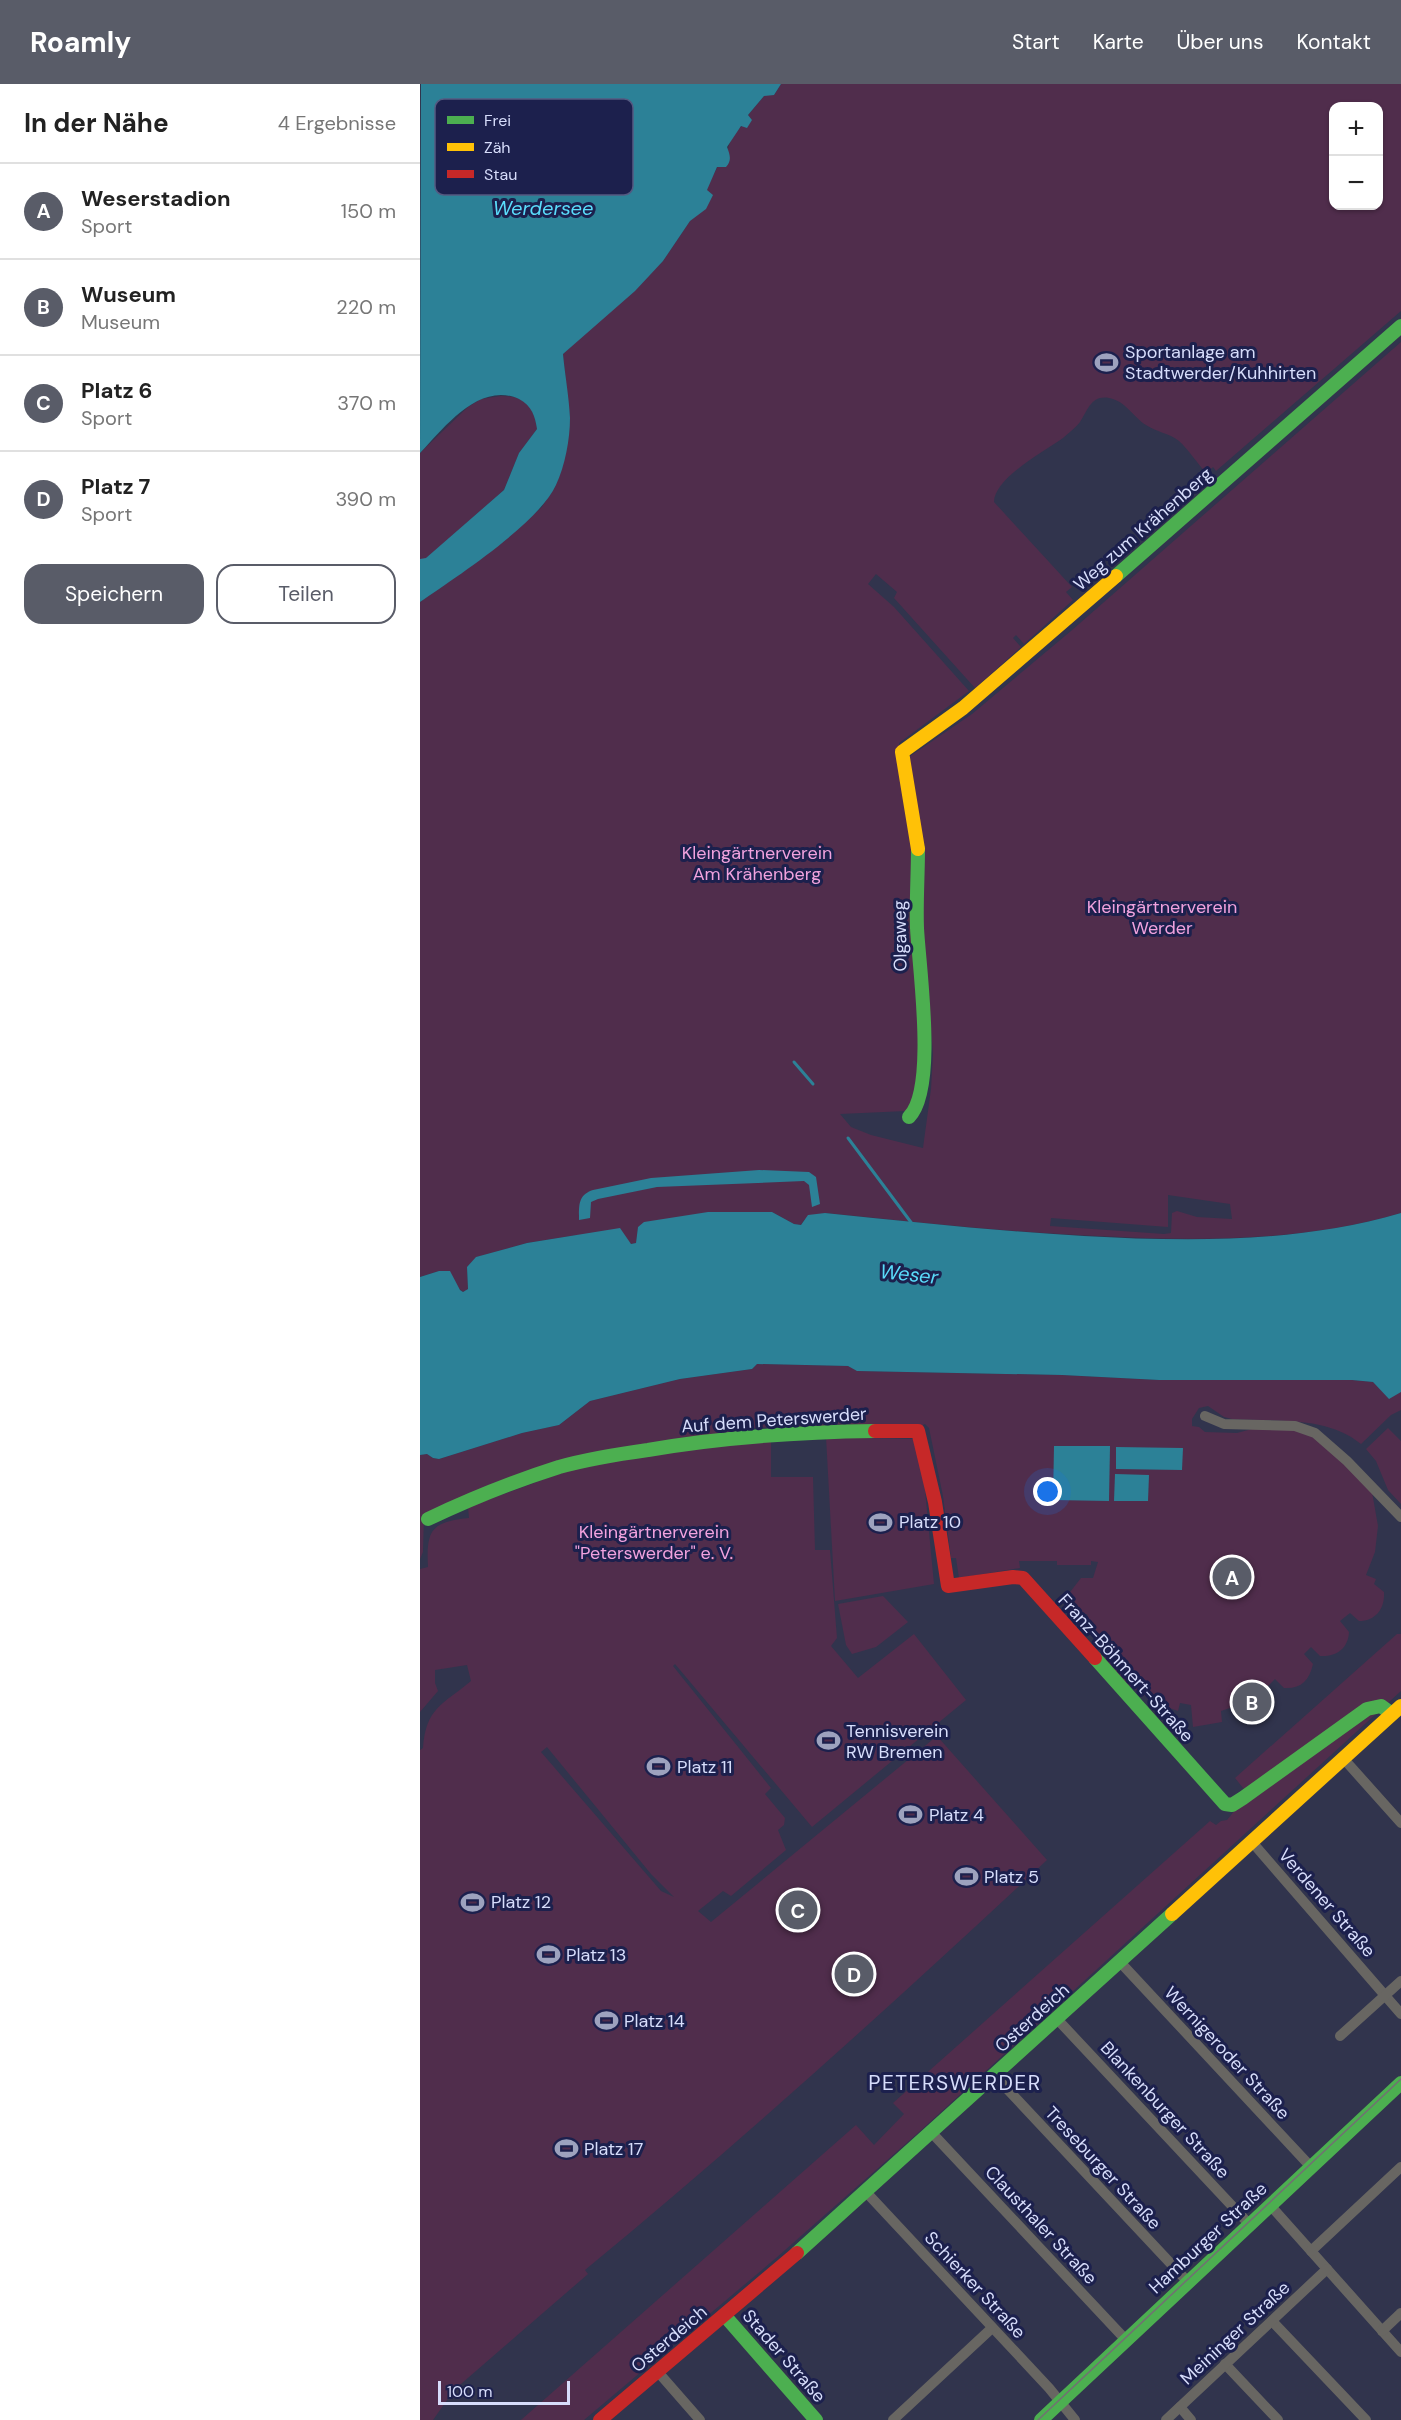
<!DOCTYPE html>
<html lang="de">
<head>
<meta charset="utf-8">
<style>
	body { margin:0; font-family:"DM Sans",sans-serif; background:#f6f6f6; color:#222 }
	.controls { position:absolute; right:18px; top:18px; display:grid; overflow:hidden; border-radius:12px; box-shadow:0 2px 4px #0004 }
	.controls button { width:54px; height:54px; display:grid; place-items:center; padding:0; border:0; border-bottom:2px solid #e0e0e0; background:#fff; color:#222; font:30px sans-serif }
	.scale { position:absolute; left:18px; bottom:15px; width:132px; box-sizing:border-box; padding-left:6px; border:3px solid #d7ddfb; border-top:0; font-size:16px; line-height:21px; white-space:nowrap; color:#d7ddfb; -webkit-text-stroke:4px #1c204d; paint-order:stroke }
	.you { position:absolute; left:628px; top:1408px; width:21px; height:21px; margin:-15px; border:4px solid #fff; border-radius:50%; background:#1a73e8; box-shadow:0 0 0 9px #1a73e833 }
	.badge { display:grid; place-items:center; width:39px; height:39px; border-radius:50%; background:#595c68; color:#fff; font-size:20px; font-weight:700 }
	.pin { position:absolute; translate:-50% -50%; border:3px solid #fff; box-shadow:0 2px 6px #0006 }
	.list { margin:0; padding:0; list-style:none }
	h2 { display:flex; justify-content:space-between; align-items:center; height:78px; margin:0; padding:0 24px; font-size:26px }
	h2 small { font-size:20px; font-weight:400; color:#767676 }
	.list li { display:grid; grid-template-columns:39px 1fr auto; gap:18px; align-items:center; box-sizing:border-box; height:96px; padding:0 24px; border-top:2px solid #e0e0e0 }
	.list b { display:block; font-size:22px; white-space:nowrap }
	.list p { margin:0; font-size:20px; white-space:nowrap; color:#767676 }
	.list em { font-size:20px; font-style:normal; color:#767676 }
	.actions { display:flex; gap:12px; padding:18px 24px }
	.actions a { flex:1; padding:14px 0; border:2px solid #595c68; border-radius:18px; text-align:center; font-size:21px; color:#595c68 }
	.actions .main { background:#595c68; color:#fff }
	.map { position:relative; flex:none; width:981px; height:2336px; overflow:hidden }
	header { display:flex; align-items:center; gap:36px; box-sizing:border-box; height:84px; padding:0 30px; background:#595c68; color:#fff }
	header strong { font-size:28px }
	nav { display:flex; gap:33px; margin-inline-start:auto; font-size:21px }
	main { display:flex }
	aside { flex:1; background:#fff }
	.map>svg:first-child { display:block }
	.green { fill:#502d4c; fill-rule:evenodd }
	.water { fill:#2c8197 }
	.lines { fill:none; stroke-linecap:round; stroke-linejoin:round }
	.stream { stroke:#2c8197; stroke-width:3 }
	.street { stroke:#686662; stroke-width:10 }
	.fast { stroke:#4caf50; stroke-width:14 }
	.slow { stroke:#ffc107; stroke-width:14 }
	.jam { stroke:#c62828; stroke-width:14 }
	.tram { stroke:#727073; stroke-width:1.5 }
	.labels { text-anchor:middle; stroke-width:6; stroke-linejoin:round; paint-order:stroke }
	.poi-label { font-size:18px; fill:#d7ddfb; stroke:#1c204d; text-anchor:start }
	.street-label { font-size:18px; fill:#d7ddfb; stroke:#1c204d }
	.park-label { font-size:18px; fill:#f1a2de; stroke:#1c204d }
	.water-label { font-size:20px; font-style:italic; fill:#5adcfb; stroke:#1c204d }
	.quarter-label { font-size:21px; letter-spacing:1.5px; fill:#d7ddfb; stroke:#1c204d }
	.key { fill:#1c204d; stroke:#545981; stroke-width:1.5 }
	.key-label { font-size:16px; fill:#d7ddfb }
</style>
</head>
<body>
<header>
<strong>Roamly</strong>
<nav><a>Start</a><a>Karte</a><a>Über uns</a><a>Kontakt</a></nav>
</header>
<main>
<aside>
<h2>In der Nähe<small>4 Ergebnisse</small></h2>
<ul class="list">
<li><span class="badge">A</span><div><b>Weserstadion</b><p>Sport</p></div><em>150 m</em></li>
<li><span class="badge">B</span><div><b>Wuseum</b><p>Museum</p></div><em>220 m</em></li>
<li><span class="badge">C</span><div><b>Platz 6</b><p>Sport</p></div><em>370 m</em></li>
<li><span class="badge">D</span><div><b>Platz 7</b><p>Sport</p></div><em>390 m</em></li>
</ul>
<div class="actions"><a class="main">Speichern</a><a>Teilen</a></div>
</aside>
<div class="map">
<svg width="981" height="2336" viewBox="0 0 981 2336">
	<rect width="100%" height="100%" fill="#31344d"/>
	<g class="green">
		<path d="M 361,0 L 981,0 L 981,227 L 796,387 L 793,383 L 786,389 C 777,379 769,366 759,357 C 749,349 736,348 726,341 C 713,333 706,317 689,314 C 671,311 668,326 660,338 C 656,343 649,349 643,354 C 625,367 574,394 574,418 L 652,503 L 646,508 L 653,516 L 604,560 L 596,551 L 593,554 L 601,563 L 555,604 L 474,514 L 477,508 L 456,490 L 448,500 L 474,523 L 549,607 L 479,659 L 480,684 L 491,746 L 500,978 L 491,1023 L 486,1027 L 420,1030 L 431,1043 L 451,1051 L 503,1064 L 511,1005 L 513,970 L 489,673 L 552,630 L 651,547 L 981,258 L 981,1129 C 882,1158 779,1157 678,1152 C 586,1148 496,1138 405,1129 L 384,1136 L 381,1141 L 374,1140 L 352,1128 L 218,1143 L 216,1159 L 211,1160 L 208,1157 L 157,1151 L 107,1159 L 57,1173 L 47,1183 L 48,1205 L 43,1208 L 19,1187 L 0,1193 L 0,518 L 48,484 L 121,424 L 135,403 L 142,384 L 150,335 L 143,270 L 243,177 L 270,137 L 298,82 L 306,83 C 307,61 311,46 332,36 L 328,31 L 345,11 L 354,11 ZM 914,22 L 958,22 L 958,122 L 914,122 ZM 748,1111 L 810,1120 L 812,1135 L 777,1133 L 757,1127 L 752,1129 L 751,1149 L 744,1150 L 630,1142 L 631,1134 L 748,1143 Z"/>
		<path d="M 81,312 C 105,312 114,322 117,345 L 99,369 L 84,406 L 6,475 L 0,475 L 0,369 L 48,323 L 61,315 Z"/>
		<path d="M 337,1280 L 428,1282 L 438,1287 L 642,1291 L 739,1296 L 932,1296 L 953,1298 L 969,1314 L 981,1308 L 981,1326 L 971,1331 L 941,1360 C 906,1331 854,1338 812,1335 L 804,1333 L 788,1322 L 779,1324 L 772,1335 L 772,1342 L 779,1343 L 785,1348 L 817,1349 L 843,1342 L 892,1349 L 952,1408 L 958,1442 L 955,1468 L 946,1491 L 956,1495 L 954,1500 L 964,1508 C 965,1524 956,1537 939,1537 L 930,1529 L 920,1537 L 929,1548 C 928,1565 916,1573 900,1572 L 891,1563 L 884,1570 L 893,1580 C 889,1597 881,1605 864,1604 L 855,1595 L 847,1603 L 853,1614 C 848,1629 837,1638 820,1634 L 813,1623 L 801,1627 L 802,1638 L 773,1643 L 771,1621 L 760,1619 L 758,1627 C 710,1610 677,1582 667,1530 L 649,1532 L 647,1512 L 661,1494 L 673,1494 L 678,1478 L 671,1477 L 671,1481 L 637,1481 L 637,1477 L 599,1477 L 600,1484 L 539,1494 L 536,1474 L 531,1474 L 523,1412 L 509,1344 L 505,1340 L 499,1343 L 406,1340 L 403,1345 L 373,1342 L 314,1345 L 314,1349 L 244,1358 L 4,1431 L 3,1468 L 0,1475 L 0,1371 L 7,1370 L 13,1374 L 19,1375 L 102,1349 L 139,1341 L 170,1317 L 260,1295 L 332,1285 Z"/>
		<path d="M 968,1344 L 981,1357 L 981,1420 L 968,1406 L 956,1377 L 946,1365 Z"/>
		<path d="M 351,1353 L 351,1393 L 393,1393 L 395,1466 L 410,1466 L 417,1554 L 411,1562 L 438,1594 L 494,1550 L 546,1616 L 392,1743 L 255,1580 L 253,1582 L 351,1704 L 345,1710 L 365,1734 L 364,1741 L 358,1746 L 366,1766 L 311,1812 L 303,1807 L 278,1827 L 291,1838 L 517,1652 L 627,1776 C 477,1916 324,2055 165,2186 L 168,2190 L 34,2306 L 13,2336 L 0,2336 L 0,1666 L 3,1664 C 6,1624 22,1621 51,1597 L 47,1581 L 15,1586 L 15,1599 L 18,1607 L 0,1628 L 0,1485 L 8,1483 C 6,1446 11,1438 49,1434 L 48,1423 L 147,1387 L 214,1371 ZM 127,1663 L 231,1790 L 254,1813 L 241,1807 L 121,1668 Z"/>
		<path d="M 406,1353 L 494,1355 L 503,1385 L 514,1500 L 415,1517 Z"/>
		<path d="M 463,1512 L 488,1538 L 456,1563 L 432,1570 L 426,1561 L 418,1520 Z"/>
		<path d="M 977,1550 L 981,1550 L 981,1607 L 499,2048 L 356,2174 L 164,2336 L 101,2336 L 436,2041 L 454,2061 L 484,2030 L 473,2019 L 790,1737 L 796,1741 L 801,1737 L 807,1736 L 828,1710 L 815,1694 Z"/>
	</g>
	<g class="water">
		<path d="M 1,0 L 361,0 L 354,11 L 344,12 L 328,31 L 332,36 L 327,44 L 321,42 L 307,63 C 310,71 312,76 306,83 L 297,83 L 287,106 L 293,111 L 286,125 L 270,137 L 243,177 L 215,207 L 143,270 C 145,291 149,313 150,334 C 150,355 145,382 136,401 C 118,440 36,493 0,518 L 0,475 L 6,474 L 84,406 L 99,369 L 117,345 C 115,332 112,322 99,315 C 59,297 24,344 0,369 Z"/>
		<path d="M 339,1086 L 389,1088 L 396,1093 L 400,1120 L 392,1123 L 389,1101 L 384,1097 L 237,1103 L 178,1115 L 171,1118 L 170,1134 L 159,1136 C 159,1121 158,1111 173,1106 L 231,1094 Z"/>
		<path d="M 288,1128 L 352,1128 L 374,1140 L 381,1141 L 388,1131 L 405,1129 C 491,1138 577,1147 664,1152 C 770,1158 878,1159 981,1129 L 981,1308 L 969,1315 L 953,1298 L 932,1296 L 739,1296 L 642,1291 L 437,1287 L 428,1282 L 337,1280 L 332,1285 L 260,1295 L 170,1317 L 139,1341 L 102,1349 L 19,1375 L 13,1374 L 7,1370 L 0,1371 L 0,1193 L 19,1187 L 30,1187 L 40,1206 L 43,1208 L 48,1205 L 47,1183 L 56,1173 L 107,1159 L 200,1144 L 211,1160 L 216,1159 L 218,1143 L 224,1138 Z"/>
		<path d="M 634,1362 L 690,1362 L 689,1417 L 633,1416 Z"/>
		<path d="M 696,1363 L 763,1364 L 762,1386 L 696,1385 Z"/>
		<path d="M 695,1390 L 729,1391 L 728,1417 L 694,1417 Z"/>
	</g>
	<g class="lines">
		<g class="stream">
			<path d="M 374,978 L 393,1000"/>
			<path d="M 428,1054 L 493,1141"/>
		</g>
		<g class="street">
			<path d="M 785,1332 L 804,1340 L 875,1342 L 895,1349 L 927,1377 L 981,1433"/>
			<path d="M 923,1674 L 981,1739"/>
			<path d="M 832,1758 L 981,1930"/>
			<path d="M 700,1878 L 891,2083"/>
			<path d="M 637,1935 L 829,2140"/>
			<path d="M 920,1952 L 981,1897"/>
			<path d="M 575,1992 L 768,2198"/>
			<path d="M 512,2049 L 706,2256"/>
			<path d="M 446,2108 L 629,2304 L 655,2336"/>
			<path d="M 850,2121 L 981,2268"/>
			<path d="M 891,2167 L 981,2083"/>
			<path d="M 852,2237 L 946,2336"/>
			<path d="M 962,2247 L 981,2229"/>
			<path d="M 805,2280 L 858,2336"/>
			<path d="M 238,2288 L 280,2336"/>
			<path d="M 760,2323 L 771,2336"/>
			<path d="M 473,2336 L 572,2244"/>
			<path d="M 746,2336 L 907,2185"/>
		</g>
		<g class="fast">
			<path d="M 696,492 L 981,242"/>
			<path d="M 489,1033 C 517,1005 499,884 497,844 C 496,818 498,791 498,765"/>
			<path d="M 8,1435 C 50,1415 95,1397 139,1383 C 168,1375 199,1370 228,1366 C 304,1353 379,1348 455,1347"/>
			<path d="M 675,1574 L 805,1720 L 812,1721 L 823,1714 L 947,1625 L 961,1622 L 972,1630"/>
			<path d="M 377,2169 L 752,1830"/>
			<path d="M 305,2232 L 396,2336"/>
			<path d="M 621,2336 L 981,1999"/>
		</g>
		<g class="slow">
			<path d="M 498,765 L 482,668 L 543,624 L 696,492"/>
			<path d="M 752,1830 L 981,1622"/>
		</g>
		<g class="jam">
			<path d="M 455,1347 L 498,1347 L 515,1418 L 528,1502 L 593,1493 L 603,1494 L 675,1574"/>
			<path d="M 180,2336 L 377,2169"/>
		</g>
		<path class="tram" d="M 618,2336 L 981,1995"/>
	</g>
	<defs>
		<symbol id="stadium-bare" viewBox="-9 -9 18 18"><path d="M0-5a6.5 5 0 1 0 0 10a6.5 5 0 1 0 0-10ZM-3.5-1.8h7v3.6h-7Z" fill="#9da2be" stroke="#1c204d" stroke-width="2.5" paint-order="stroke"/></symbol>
	</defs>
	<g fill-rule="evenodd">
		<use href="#stadium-bare" x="670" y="262" width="33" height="33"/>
		<use href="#stadium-bare" x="444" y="1422" width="33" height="33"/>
		<use href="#stadium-bare" x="392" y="1640" width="33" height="33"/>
		<use href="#stadium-bare" x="222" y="1666" width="33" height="33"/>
		<use href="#stadium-bare" x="474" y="1714" width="33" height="33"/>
		<use href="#stadium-bare" x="530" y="1776" width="33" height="33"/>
		<use href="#stadium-bare" x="36" y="1802" width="33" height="33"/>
		<use href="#stadium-bare" x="112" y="1854" width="33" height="33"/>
		<use href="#stadium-bare" x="170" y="1920" width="33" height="33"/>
		<use href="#stadium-bare" x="130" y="2048" width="33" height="33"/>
	</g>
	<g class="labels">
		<g class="poi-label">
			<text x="705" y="274">Sportanlage am<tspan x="705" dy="21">Stadtwerder/Kuhhirten</tspan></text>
			<text x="479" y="1444">Platz 10</text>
			<text x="426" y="1653">Tennisverein<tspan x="426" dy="21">RW Bremen</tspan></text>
			<text x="257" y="1689">Platz 11</text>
			<text x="509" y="1737">Platz 4</text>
			<text x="564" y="1799">Platz 5</text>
			<text x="71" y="1824">Platz 12</text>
			<text x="146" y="1877">Platz 13</text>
			<text x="204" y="1943">Platz 14</text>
			<text x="164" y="2071">Platz 17</text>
		</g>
		<g class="street-label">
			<text transform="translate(723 445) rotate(-41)" y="6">Weg zum Krähenberg</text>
			<text transform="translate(480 852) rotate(-91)" y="6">Olgaweg</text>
			<text transform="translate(354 1336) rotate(-4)" y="6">Auf dem Peterswerder</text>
			<text transform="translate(706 1584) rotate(48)" y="6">Franz-Böhmert-Straße</text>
			<text transform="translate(907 1819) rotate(49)" y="6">Verdener Straße</text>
			<text transform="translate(612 1934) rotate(-42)" y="6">Osterdeich</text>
			<text transform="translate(807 1969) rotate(47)" y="6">Wernigeroder Straße</text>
			<text transform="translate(745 2026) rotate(47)" y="6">Blankenburger Straße</text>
			<text transform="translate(683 2084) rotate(47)" y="6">Treseburger Straße</text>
			<text transform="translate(621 2141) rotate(47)" y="6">Clausthaler Straße</text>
			<text transform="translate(788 2154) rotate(-43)" y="6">Hamburger Straße</text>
			<text transform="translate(555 2201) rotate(47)" y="6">Schierker Straße</text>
			<text transform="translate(815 2249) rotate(-43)" y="6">Meininger Straße</text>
			<text transform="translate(249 2255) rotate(-40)" y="6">Osterdeich</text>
			<text transform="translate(364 2272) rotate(49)" y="6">Stader Straße</text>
		</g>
		<g class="park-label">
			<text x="337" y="775">Kleingärtnerverein<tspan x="337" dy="21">Am Krähenberg</tspan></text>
			<text x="742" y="829">Kleingärtnerverein<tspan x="742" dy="21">Werder</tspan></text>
			<text x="234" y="1454">Kleingärtnerverein<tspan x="234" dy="21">"Peterswerder" e. V.</tspan></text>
		</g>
		<g class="water-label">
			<text x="123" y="131">Werdersee</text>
			<text transform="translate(489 1190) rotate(6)" y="7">Weser</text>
		</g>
		<g class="quarter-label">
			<text x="535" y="2006">PETERSWERDER</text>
		</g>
	</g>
	<rect x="15" y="15" width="198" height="96" rx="9" class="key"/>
	<rect x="27" y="32" width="27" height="8" fill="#4caf50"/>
	<rect x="27" y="59" width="27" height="8" fill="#ffc107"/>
	<rect x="27" y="86" width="27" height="8" fill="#c62828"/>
	<g class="key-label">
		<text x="64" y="42">Frei</text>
		<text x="64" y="69">Zäh</text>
		<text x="64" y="96">Stau</text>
	</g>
</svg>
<div class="controls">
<button>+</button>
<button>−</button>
</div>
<div class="scale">100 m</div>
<div class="you"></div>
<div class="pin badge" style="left:812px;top:1493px">A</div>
<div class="pin badge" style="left:832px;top:1618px">B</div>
<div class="pin badge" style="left:378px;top:1826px">C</div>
<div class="pin badge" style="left:434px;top:1890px">D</div>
</div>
</main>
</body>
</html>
